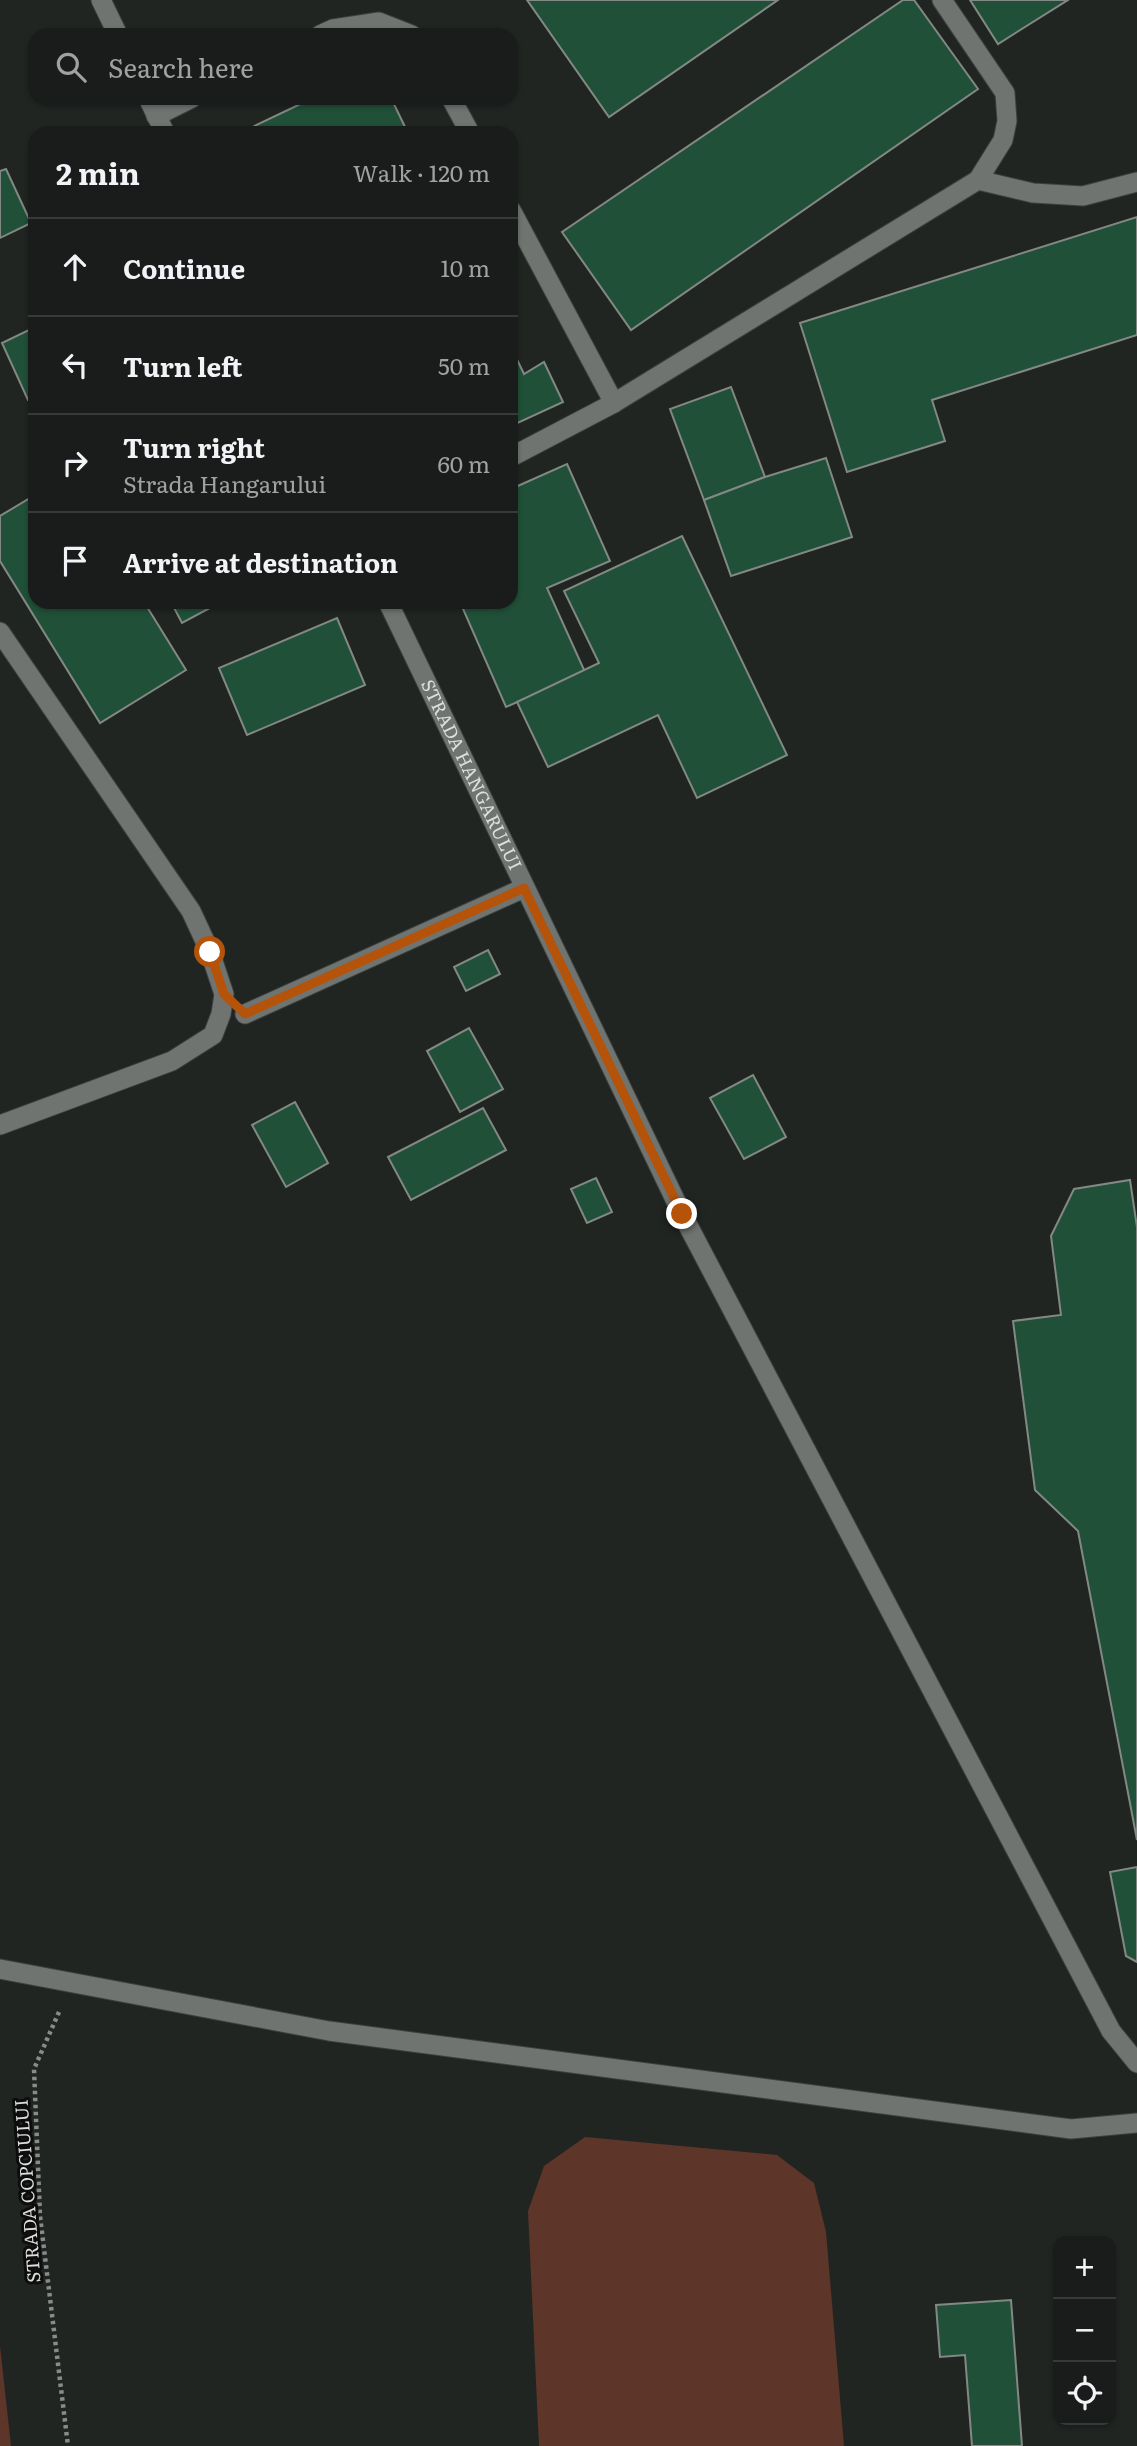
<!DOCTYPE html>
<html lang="en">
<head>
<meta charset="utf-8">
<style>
	body { margin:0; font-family:Literata,serif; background:#222523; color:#f1f3f6 }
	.controls { position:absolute; right:21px; bottom:21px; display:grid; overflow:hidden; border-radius:14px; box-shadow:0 2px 5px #0004 }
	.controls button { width:63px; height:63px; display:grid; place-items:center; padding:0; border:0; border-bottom:2px solid #373a39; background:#191c1a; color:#f1f3f6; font:35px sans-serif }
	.stop { position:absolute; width:21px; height:21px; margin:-16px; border:5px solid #b45309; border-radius:50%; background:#fff }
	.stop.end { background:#b45309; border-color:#fff; box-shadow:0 2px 7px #0008 }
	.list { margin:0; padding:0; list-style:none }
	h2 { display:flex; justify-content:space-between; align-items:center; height:91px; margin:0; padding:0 28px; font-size:30px }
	h2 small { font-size:23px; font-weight:400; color:#9fa1a2 }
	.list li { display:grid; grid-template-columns:46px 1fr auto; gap:21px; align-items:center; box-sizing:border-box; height:98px; padding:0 28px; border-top:2px solid #373a39 }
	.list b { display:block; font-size:26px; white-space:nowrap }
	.list p { margin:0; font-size:23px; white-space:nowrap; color:#9fa1a2 }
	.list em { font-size:23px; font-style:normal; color:#9fa1a2 }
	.icon { flex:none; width:38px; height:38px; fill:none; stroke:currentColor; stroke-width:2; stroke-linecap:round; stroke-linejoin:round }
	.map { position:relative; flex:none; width:1137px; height:2446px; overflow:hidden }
	.search { position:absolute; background:#191c1a; box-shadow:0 2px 5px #0004; left:28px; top:28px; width:490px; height:77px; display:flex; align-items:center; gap:18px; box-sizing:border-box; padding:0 24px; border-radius:21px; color:#9fa1a2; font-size:26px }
	.panel { position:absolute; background:#191c1a; box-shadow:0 2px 5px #0004; left:28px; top:126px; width:490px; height:483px; border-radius:21px }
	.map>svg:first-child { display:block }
	.green { fill:#5d3529 }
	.building { fill:#205038; stroke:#838885; stroke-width:2 }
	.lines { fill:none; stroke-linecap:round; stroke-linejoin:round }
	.service-casing { stroke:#3d403e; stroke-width:21 }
	.minor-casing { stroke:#3d403e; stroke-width:21 }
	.path { stroke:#888b89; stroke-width:4.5; stroke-dasharray:3.5 3.5; stroke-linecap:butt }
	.service { stroke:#6f7471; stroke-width:19 }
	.minor { stroke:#6f7471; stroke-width:19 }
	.route { stroke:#b45309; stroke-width:9 }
	.labels { text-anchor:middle; stroke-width:6; stroke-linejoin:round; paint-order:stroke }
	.street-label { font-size:18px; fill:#dddfdd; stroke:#0c0d0c }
</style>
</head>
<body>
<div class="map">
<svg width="1137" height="2446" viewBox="0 0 1137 2446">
	<rect width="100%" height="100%" fill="#212522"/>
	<g class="green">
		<path d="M 585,2137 L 777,2155 L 814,2183 L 826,2232 L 844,2446 L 539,2446 L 528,2211 L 544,2166 Z"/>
		<path d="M 0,2346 L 11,2446 L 0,2446 Z"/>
	</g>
	<g class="building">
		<path d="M 527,0 L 778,0 L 609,117 Z"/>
		<path d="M 903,0 L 914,0 L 978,89 L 631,330 L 562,232 Z"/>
		<path d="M 970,0 L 1068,0 L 998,44 Z"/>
		<path d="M 313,98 L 391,98 L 408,133 L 245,133 L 244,131 Z"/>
		<path d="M 6,169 L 31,223 L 0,238 L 0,171 Z"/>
		<path d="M 1137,217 L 1137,335 L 932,400 L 945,441 L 847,472 L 800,323 Z"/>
		<path d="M 35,327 L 35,397 L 28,400 L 2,343 Z"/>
		<path d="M 511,347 L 524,374 L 544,362 L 563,402 L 511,426 Z"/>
		<path d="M 731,387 L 765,477 L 704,500 L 670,409 Z"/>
		<path d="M 826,458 L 852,537 L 731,576 L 704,500 L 765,477 Z"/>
		<path d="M 567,464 L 610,561 L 547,588 L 585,672 L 506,707 L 460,602 L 511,602 L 511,489 Z"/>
		<path d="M 35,495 L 35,602 L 144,602 L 186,670 L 100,723 L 0,561 L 0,516 Z"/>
		<path d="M 682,536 L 787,755 L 697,798 L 658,715 L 548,767 L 517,702 L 599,663 L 564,591 Z"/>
		<path d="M 171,602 L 221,602 L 182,623 Z"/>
		<path d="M 337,618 L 365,685 L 247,735 L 219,668 Z"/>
		<path d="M 488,950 L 500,974 L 466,991 L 454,967 Z"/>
		<path d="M 469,1028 L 503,1089 L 460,1112 L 427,1051 Z"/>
		<path d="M 753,1075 L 786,1137 L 744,1159 L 710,1098 Z"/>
		<path d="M 295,1102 L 328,1163 L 286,1187 L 252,1125 Z"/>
		<path d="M 483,1108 L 506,1150 L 411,1200 L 388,1157 Z"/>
		<path d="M 596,1178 L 612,1212 L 587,1223 L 571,1189 Z"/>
		<path d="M 1130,1180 L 1137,1227 L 1137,1840 L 1078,1531 L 1035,1490 L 1013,1321 L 1061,1315 L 1051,1236 L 1074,1189 Z"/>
		<path d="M 1137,1867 L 1137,1962 L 1126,1956 L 1110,1872 Z"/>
		<path d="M 1011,2300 L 1022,2446 L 972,2446 L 965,2355 L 940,2357 L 936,2305 Z"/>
	</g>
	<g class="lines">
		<defs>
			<g id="service">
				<path d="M 320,35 L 333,29 L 379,22 L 412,35"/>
				<path d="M 451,98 L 470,133"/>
				<path d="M 156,116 L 192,98"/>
				<path d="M 978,180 L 1033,193 L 1083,196 L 1137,182"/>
				<path d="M 511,210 L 614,403"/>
				<path d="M 511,457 L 614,403 L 978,180 L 1003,140 L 1007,121 L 1005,93 L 942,0"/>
				<path d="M 0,632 L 191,911 L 210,952 L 224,994 L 221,1014 L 213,1035 L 172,1061 L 0,1125"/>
				<path d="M 245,1014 L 524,888"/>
			</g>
			<g id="minor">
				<path d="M 101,0 L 118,35"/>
				<path d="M 148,98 L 165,133"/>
				<path id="s1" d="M 388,602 L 682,1214 L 1111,2031 L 1137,2063"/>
				<path d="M 0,1969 L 329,2031 L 1071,2129 L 1137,2123"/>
			</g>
		</defs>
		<use href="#service" class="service-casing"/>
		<use href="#minor" class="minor-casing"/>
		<path class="path" d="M 59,2012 L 34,2069 L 40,2216 L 68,2446"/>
		<use href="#service" class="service"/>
		<use href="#minor" class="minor"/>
	</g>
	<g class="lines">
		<path class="route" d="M 210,952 L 224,994 L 245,1014 L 524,888 L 682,1214"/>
	</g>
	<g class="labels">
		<g class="street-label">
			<text dy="6" stroke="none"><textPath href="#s1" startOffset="192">STRADA HANGARULUI</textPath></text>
			<text transform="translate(28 2191) rotate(-94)" y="6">STRADA COPCIULUI</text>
		</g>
	</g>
</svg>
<div class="controls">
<button>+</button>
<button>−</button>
<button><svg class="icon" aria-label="locate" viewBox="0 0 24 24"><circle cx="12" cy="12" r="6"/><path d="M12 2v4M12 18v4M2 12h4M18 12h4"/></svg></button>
</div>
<div class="stop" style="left:210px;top:952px"></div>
<div class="stop end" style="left:682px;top:1214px"></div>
<div class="search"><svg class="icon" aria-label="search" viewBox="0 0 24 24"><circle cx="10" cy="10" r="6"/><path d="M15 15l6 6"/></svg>Search here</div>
<section class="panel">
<h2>2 min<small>Walk · 120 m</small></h2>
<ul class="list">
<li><svg class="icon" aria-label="ahead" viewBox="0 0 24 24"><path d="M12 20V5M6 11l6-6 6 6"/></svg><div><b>Continue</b></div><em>10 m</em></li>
<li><svg class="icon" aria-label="left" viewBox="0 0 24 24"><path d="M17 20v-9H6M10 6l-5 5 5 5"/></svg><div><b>Turn left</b></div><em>50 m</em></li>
<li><svg class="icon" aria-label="right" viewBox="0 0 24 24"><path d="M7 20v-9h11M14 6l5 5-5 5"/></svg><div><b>Turn right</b><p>Strada Hangarului</p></div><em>60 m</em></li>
<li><svg class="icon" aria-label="arrive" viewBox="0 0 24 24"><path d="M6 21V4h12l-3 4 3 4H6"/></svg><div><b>Arrive at destination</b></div></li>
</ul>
</section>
</div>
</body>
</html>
